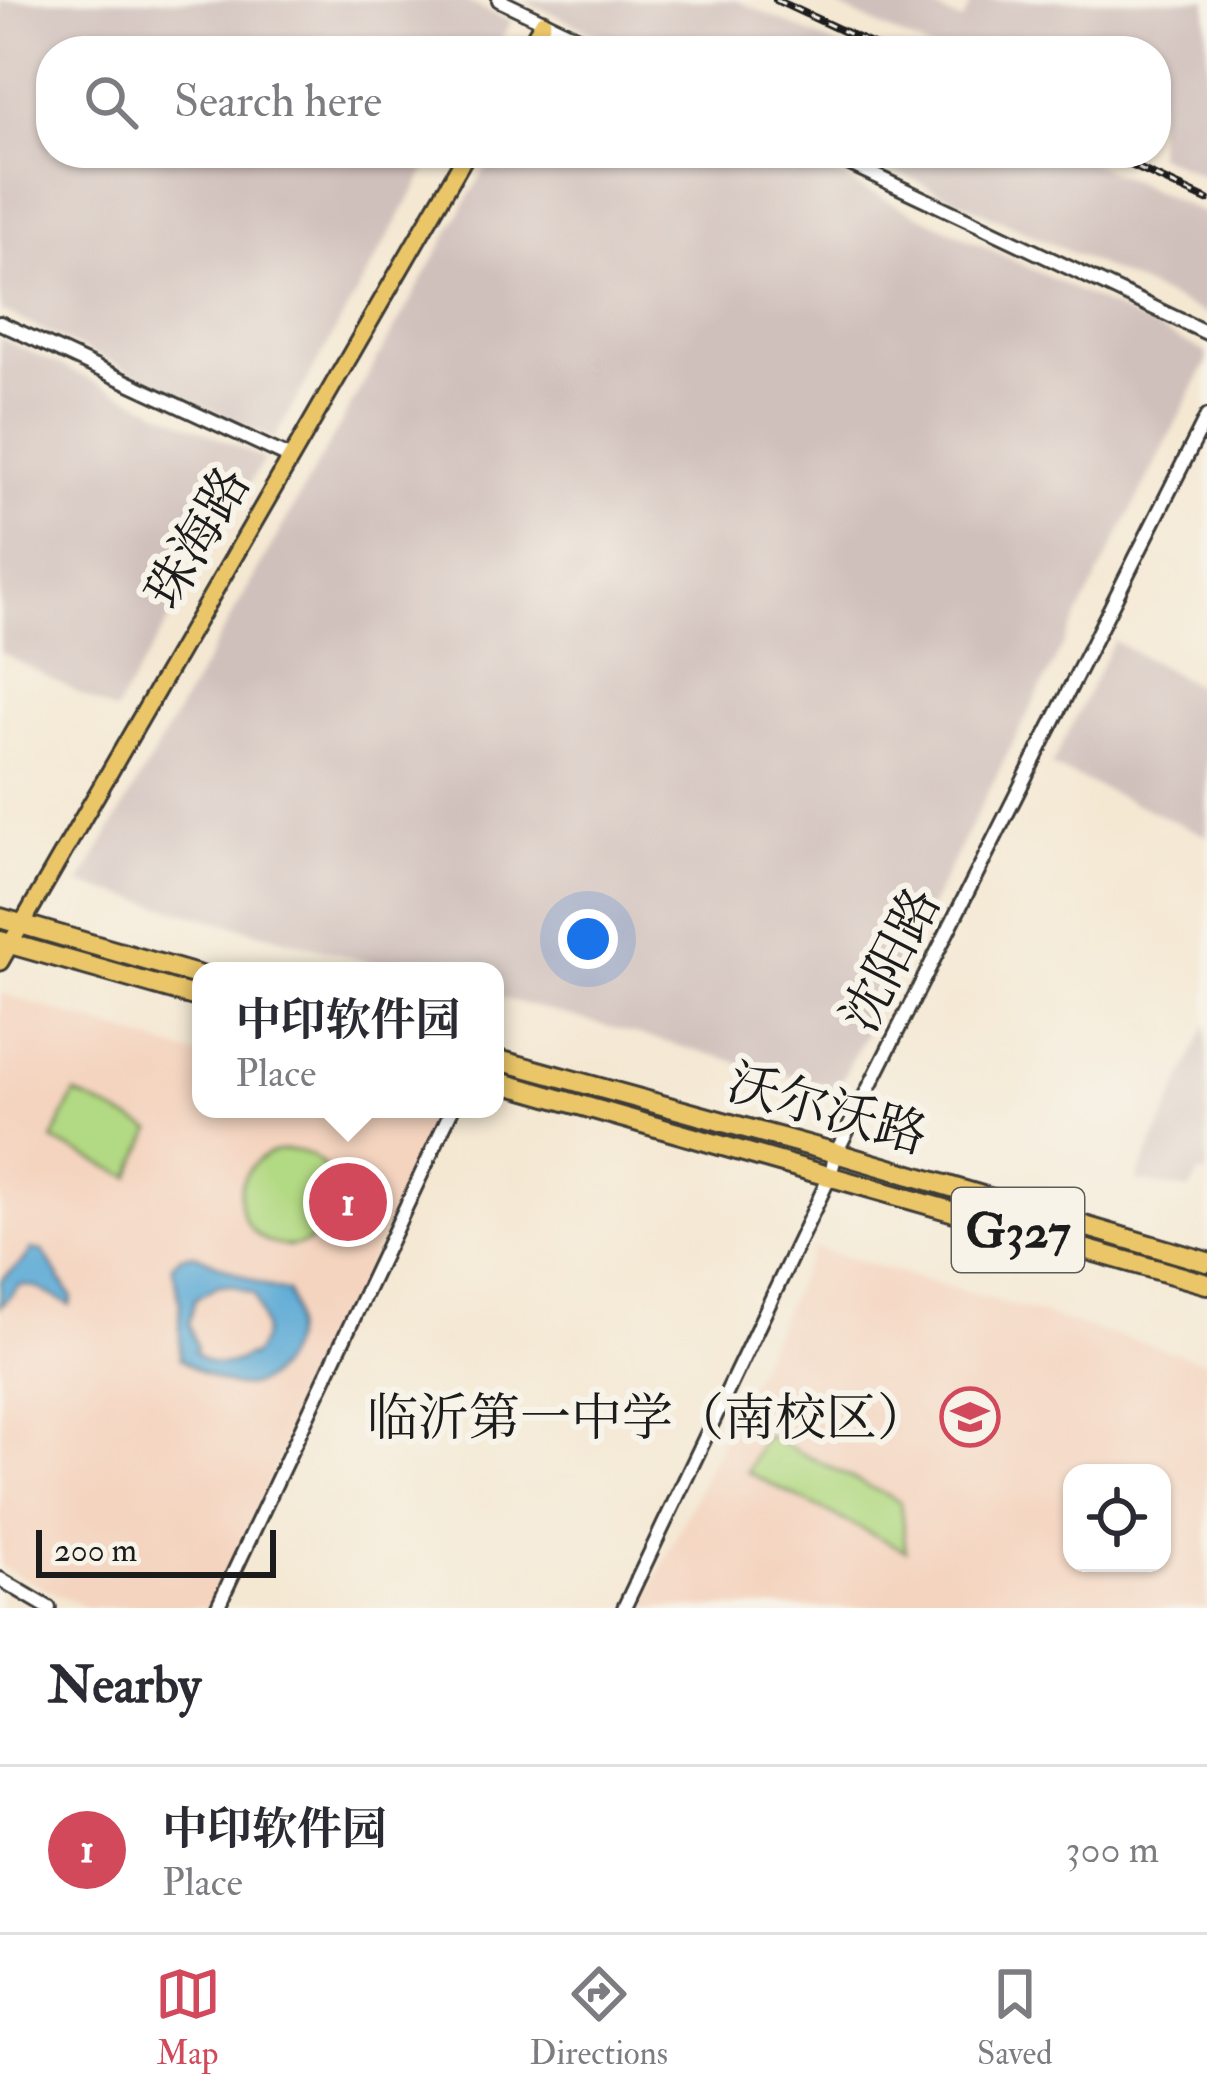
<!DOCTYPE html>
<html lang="en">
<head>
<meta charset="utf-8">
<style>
	body { margin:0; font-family:"IM FELL Double Pica","Noto Serif SC",serif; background:#f2f2f3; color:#2b2b33 }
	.controls { position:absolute; right:36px; bottom:36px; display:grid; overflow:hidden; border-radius:24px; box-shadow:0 3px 9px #0004 }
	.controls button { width:108px; height:108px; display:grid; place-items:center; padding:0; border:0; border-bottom:3px solid #e1e1e2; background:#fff; color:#2b2b33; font:60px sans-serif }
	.scale { position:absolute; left:36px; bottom:30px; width:240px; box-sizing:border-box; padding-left:12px; border:6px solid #1c1c1c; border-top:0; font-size:33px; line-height:42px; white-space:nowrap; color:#1c1c1c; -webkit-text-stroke:9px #f7f3e8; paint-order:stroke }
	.you { position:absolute; left:588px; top:939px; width:42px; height:42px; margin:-30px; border:9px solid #fff; border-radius:50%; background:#1a73e8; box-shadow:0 0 0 18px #1a73e833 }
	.badge { display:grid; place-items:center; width:78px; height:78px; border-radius:50%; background:#d1495b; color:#fff; font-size:39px; font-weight:700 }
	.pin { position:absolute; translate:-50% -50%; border:6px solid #fff; box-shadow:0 3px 12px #0006 }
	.popup { position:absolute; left:192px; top:962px; width:312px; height:156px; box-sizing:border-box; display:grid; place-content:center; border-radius:24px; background:#fff; filter:drop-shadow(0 3px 9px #0005); font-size:39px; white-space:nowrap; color:#7c7c81 }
	.popup b { font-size:45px; color:#2b2b33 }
	.popup::after { content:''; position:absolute; left:50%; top:100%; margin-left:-24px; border:24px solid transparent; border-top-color:#fff }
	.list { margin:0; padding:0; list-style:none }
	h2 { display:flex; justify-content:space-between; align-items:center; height:156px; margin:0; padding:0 48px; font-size:51px }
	h2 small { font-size:39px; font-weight:400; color:#7c7c81 }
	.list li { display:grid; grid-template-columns:78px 1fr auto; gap:36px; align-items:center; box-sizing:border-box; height:168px; padding:0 48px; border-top:3px solid #e1e1e2 }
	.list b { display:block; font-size:45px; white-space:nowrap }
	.list p { margin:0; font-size:39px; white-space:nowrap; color:#7c7c81 }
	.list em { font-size:39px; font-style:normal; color:#7c7c81 }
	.icon { flex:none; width:66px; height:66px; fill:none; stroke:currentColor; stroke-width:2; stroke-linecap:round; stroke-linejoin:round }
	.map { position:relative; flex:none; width:1207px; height:1608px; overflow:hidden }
	.search { position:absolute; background:#fff; box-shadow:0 3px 9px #0004; left:36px; right:36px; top:36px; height:132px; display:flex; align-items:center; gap:30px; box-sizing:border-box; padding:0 42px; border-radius:48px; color:#7c7c81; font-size:45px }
	.sheet { height:324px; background:#fff }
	nav { display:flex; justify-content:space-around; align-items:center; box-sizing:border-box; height:168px; border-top:3px solid #e1e1e2; background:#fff; font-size:33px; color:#7c7c81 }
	nav a { display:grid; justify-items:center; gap:6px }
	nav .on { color:#d1495b }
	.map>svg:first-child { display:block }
	.built { fill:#f4d4bf; fill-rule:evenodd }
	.industrial { fill:#d0c0bb }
	.green { fill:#b2d983; stroke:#677a50; stroke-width:3 }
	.water { fill:#5daad6; stroke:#3c6379; stroke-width:3; fill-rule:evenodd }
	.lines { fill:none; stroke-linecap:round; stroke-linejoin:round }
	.minor-casing { stroke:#3c3b37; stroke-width:18 }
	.major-casing { stroke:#3c3b37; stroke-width:21 }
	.highway-casing { stroke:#3c3b37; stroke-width:24 }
	.minor { stroke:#fff; stroke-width:12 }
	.major { stroke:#ebc669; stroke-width:15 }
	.highway { stroke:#ebc669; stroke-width:18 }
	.rail-casing { stroke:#1c1c1c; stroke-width:8 }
	.rail { stroke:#f7f3e8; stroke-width:3; stroke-dasharray:9; stroke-linecap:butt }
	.labels { text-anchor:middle; stroke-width:12; stroke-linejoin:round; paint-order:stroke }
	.shield { fill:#f7f3e8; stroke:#5e5c59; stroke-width:3 }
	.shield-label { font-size:48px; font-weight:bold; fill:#1c1c1c }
	.street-label { font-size:51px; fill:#1c1c1c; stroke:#f7f3e8 }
	.poi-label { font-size:51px; fill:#1c1c1c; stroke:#f7f3e8; text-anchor:end }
</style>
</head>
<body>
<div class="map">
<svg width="1207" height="1608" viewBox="0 0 1207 1608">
	<rect width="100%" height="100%" fill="#f7f3e8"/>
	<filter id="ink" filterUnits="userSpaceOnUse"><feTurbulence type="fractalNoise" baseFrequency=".00833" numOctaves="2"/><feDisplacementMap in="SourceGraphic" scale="24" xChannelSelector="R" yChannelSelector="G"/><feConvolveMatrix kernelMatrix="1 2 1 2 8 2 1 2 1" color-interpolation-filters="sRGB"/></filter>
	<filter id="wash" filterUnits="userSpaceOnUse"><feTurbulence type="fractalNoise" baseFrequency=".004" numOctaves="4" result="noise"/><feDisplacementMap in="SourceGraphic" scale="48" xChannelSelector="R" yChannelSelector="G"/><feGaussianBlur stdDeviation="2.7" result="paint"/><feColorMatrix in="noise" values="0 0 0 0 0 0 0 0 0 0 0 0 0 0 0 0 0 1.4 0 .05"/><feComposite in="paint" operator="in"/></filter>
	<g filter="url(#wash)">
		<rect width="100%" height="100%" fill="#f4e8d3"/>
		<g class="built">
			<path d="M 0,993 L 201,1057 L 201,1109 L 387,1109 L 435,1122 L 211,1608 L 86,1608 L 0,1566 Z"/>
			<path d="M 814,1248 L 1207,1362 L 1207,1608 L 642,1608 ZM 1072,1473 L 1162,1473 L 1162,1563 L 1072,1563 Z"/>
		</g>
		<g class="industrial">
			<path d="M 0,0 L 463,0 L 511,22 L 494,51 L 51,51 L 51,153 L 436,153 L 274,439 L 0,310 Z"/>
			<path d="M 523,0 L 736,0 L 848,51 L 634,51 Z"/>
			<path d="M 824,0 L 916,0 L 962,22 L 973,0 L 1207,0 L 1207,178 L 1153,153 L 1156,153 L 1156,51 L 933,51 Z"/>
			<path d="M 494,153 L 788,153 L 1207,353 L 1207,362 L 837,1089 L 495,996 L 495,971 L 402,971 L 80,884 Z"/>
			<path d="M 855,153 L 1071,153 L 1207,215 L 1207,315 Z"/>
			<path d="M 0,338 L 264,459 L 115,712 L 0,652 Z"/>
			<path d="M 1114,641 L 1207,692 L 1207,836 L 1051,766 Z"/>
			<path d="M 1207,1024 L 1207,1175 L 1199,1173 L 1190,1190 L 1136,1181 Z"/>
		</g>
		<g class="green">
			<path d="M 75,1093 L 152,1130 L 130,1177 L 52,1140 Z"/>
			<circle cx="288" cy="1198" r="48"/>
			<path d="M 765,1435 L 900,1502 L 906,1551 L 747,1472 Z"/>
		</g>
		<g class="water">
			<path d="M 31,1249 L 43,1251 L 72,1298 L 70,1305 L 35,1287 L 20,1285 L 0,1307 L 1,1280 L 25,1260 Z"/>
			<path d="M 194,1254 C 222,1265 260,1287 287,1291 C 304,1324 287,1377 249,1386 C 230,1390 193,1369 180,1358 L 180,1302 L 172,1265 L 181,1256 ZM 219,1285 L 234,1286 L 254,1294 C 261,1318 273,1333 251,1357 L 248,1355 C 229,1368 208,1369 194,1351 L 197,1348 L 189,1323 L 195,1299 Z"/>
		</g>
	</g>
	<g filter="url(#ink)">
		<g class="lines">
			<defs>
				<g id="minor">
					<path d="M 499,0 L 606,51"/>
					<path d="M 827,153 L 1207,333"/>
					<path d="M 0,323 L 291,458"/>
					<path d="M 0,1579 L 49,1608"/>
					<path d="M 217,1608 L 452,1109"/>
					<path d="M 624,1608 L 830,1176 L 836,1153 L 1207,416"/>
				</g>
				<g id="major">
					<path d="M 526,51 L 543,22"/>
					<path d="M 0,962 L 467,153"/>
				</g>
				<g id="highway">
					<path d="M 0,918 L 201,976"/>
					<path d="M 0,941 L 201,998"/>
					<path d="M 495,1059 L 836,1153 L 1207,1262"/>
					<path d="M 495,1081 L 1207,1284"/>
				</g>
			</defs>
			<use href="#minor" class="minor-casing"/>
			<use href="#major" class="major-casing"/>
			<use href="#highway" class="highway-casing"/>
			<use href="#minor" class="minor"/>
			<use href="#major" class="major"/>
			<use href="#highway" class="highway"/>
			<defs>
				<g id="rail">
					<path d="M 776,0 L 886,51"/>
					<path d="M 1105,153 L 1207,200"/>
				</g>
			</defs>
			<use href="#rail" class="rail-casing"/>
			<use href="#rail" class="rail"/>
		</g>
	</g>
	<defs>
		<symbol id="school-ring" viewBox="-11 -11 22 22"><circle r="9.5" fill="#f7f3e8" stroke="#d1495b" stroke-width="1.5"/><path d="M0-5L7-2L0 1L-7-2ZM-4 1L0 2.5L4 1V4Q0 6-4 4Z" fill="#d1495b"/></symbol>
	</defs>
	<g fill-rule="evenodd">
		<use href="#school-ring" x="937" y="1384" width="66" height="66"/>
	</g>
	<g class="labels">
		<rect class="shield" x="952" y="1188" width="132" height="84" rx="9"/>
		<g class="shield-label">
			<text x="1018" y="1247">G327</text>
		</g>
		<g class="street-label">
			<text transform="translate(197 537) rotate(-60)" y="18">珠海路</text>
			<text transform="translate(890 959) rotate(-63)" y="18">沈阳路</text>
			<text transform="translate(828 1108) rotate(16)" y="18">沃尔沃路</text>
		</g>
		<g class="poi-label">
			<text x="928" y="1435">临沂第一中学（南校区）</text>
		</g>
	</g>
</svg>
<div class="controls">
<button><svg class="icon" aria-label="locate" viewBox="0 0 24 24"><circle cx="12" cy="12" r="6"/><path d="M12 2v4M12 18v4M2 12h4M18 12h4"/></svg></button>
</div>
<div class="scale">200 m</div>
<div class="you"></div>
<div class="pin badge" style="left:348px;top:1202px">1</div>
<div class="popup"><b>中印软件园</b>Place</div>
<div class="search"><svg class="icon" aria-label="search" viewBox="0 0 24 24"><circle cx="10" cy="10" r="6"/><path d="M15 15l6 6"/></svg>Search here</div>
</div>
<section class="sheet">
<h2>Nearby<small></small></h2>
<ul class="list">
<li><span class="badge">1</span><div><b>中印软件园</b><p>Place</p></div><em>300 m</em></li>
</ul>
</section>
<nav>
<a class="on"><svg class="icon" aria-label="map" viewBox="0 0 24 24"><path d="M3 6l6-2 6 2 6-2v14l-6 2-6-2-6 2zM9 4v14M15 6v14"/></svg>Map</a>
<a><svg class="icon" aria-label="directions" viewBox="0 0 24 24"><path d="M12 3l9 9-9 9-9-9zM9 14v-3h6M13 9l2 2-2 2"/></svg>Directions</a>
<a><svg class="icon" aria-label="saved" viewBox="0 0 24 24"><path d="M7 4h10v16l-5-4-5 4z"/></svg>Saved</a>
</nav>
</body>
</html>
